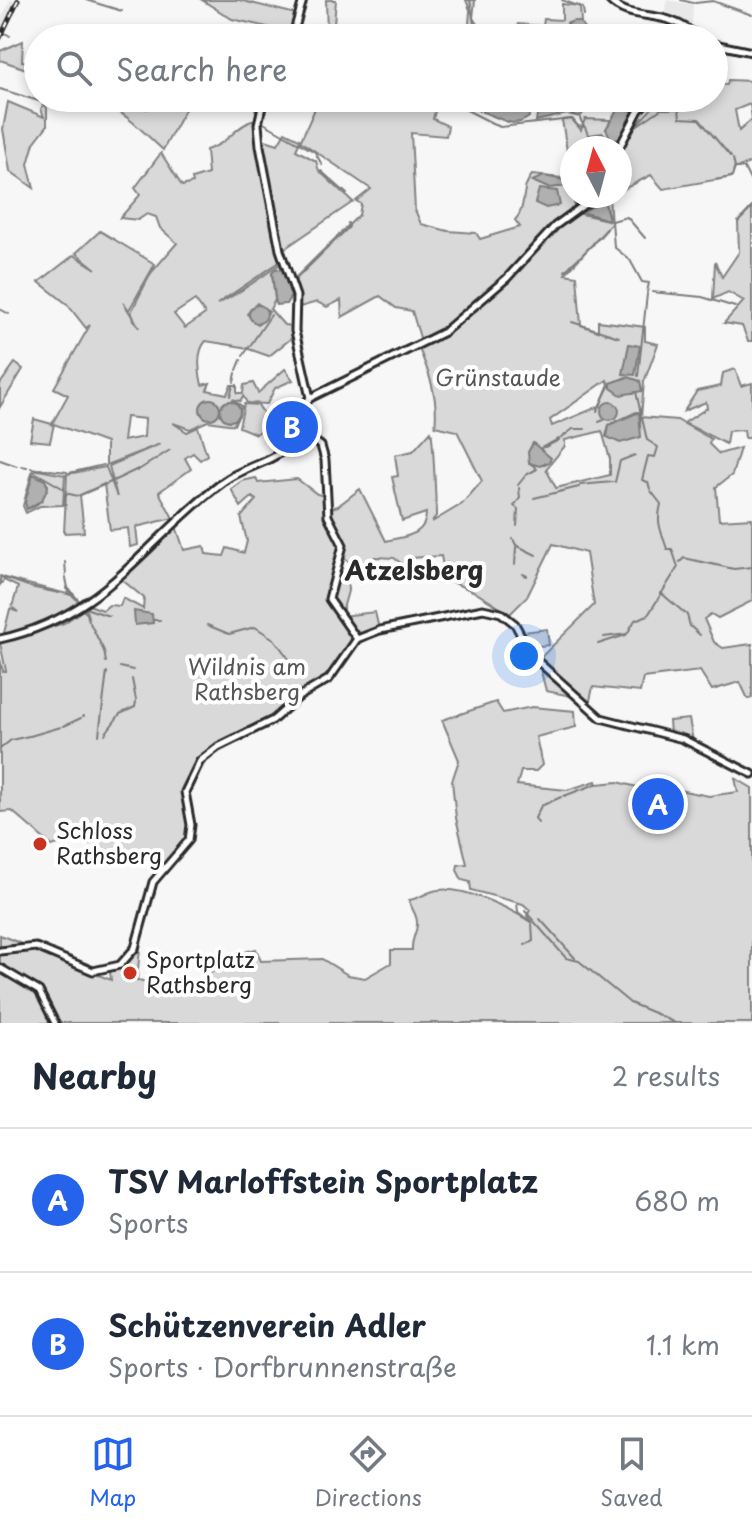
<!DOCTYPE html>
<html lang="en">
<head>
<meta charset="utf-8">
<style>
	body { margin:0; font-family:"Playpen Sans",sans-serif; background:#f6f6f7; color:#1f2937 }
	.compass { position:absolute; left:560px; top:136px; width:72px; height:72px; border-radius:50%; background:#fff; box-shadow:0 4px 12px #0003; rotate:354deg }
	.you { position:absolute; left:524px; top:656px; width:28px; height:28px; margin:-20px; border:6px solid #fff; border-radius:50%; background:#1a73e8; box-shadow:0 0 0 12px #1a73e833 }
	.badge { display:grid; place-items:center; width:52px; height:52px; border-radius:50%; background:#2563eb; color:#fff; font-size:26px; font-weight:700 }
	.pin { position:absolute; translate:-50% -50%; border:4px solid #fff; box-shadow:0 2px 8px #0006 }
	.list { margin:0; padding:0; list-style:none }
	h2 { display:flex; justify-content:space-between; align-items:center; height:104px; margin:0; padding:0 32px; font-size:34px }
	h2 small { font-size:26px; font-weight:400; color:#747a83 }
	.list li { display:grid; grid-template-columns:52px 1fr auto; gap:24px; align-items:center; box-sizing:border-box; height:144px; padding:0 32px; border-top:2px solid #e0e1e3 }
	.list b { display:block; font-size:30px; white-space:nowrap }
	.list p { margin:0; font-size:26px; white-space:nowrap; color:#747a83 }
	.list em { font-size:26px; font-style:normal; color:#747a83 }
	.icon { flex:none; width:44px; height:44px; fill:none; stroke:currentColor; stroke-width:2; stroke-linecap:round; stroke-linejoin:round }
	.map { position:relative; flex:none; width:752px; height:1023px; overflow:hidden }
	.search { position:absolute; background:#fff; box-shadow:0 4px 12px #0003; left:24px; right:24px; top:24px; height:88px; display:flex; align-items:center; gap:20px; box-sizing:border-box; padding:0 28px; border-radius:44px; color:#747a83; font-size:30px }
	.sheet { height:392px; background:#fff }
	nav { display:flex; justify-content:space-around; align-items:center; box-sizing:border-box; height:112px; border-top:2px solid #e0e1e3; background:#fff; font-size:22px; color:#747a83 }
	nav a { display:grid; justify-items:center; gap:4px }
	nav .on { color:#2563eb }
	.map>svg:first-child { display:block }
	.built { fill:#e8e8e8 }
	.green { fill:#d9d9d9; stroke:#828282; stroke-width:2; fill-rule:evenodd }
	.water { fill:#b0b0b0; stroke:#7b7b7b; stroke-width:2 }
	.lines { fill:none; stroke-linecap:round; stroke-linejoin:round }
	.stream { stroke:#7b7b7b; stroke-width:2 }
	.secondary-casing { stroke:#2b2b2b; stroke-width:11 }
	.secondary { stroke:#fff; stroke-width:5 }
	.rail-casing { stroke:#2b2b2b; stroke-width:5 }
	.rail { stroke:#fff; stroke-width:2; stroke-dasharray:6; stroke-linecap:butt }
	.poi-dot { fill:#c8321e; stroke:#fff; stroke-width:3 }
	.labels { text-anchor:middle; stroke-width:8; stroke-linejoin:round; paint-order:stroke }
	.park-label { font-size:22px; fill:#565656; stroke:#fff }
	.poi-label { font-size:22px; fill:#2b2b2b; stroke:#fff; text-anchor:start }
	.quarter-label { font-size:26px; font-weight:bold; fill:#2b2b2b; stroke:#fff }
</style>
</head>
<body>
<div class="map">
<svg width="752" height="1023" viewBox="0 0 752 1023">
	<rect width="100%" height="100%" fill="#f7f7f7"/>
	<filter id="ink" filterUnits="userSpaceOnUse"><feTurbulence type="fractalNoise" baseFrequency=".0125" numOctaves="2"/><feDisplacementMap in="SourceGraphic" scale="16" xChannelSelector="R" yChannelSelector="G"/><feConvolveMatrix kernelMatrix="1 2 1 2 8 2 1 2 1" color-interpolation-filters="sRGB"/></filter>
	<g filter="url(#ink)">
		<g class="built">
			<path d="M 10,0 L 20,0 L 0,43 L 0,21 Z"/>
			<path d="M 667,0 L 693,5 L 692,24 L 664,14 Z"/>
		</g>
		<g class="green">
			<path d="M 202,0 L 239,0 L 300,15 L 294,33 L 232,19 Z"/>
			<path d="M 326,0 L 336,0 L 334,24 L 350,31 L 352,38 L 320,38 L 297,30 L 299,26 L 327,33 Z"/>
			<path d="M 466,0 L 475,0 L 473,18 L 486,38 L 468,38 L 470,10 Z"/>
			<path d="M 562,4 L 580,6 L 581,22 L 567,23 L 568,38 L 516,38 L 518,24 L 543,26 L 544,19 L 562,20 Z"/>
			<path d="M 667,18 L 678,21 L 697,38 L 668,38 Z"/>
			<path d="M 23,41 L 22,61 L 38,63 L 38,73 L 0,60 L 0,51 Z"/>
			<path d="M 728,80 L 752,81 L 752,162 L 734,169 L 732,177 L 663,189 L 651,175 L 620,191 L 620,148 L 567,151 L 562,120 L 572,119 L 581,130 L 585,119 L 611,120 L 606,129 L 628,134 L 655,105 L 652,98 L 714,98 L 714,84 L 727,85 ZM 750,104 L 752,119 L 739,131 L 735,110 Z"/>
			<path d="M 73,98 L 191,98 L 163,150 C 146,135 125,111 103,104 C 91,100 85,105 73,98 Z"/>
			<path d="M 315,98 L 419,98 L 434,104 L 436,98 L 454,98 L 455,104 L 451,103 L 451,108 L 436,107 L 433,119 L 448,126 L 446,136 L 411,133 L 415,210 L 421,224 L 448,231 L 476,233 L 480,239 L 520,227 L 515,220 C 527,208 520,188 532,175 L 572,179 L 572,196 L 585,196 L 587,206 L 609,196 L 611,224 L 565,274 L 577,276 L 581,325 L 598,331 L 598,321 L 645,327 L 645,341 L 658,344 L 644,382 L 641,417 L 677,420 L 711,439 L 709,444 L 719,454 L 740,448 L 732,475 L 716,487 L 719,520 L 752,518 L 752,601 L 718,618 L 711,614 L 704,619 L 714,642 L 723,648 L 752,644 L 752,698 L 748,699 L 740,682 L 712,690 L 700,671 L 643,678 L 640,692 L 593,687 L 589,705 L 576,697 L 546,691 L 538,660 L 594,605 L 586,553 L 553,544 L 527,597 L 510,614 L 473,591 L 449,581 L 458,578 L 454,567 L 447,563 L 443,566 L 441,556 L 410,558 L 402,564 L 394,558 L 375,557 L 370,561 L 371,572 L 366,574 L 344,558 L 338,570 L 347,574 L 348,591 L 341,616 L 375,612 L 379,629 L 357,639 L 335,674 L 305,692 L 284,712 L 208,753 L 186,787 L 190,836 L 163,869 L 151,862 L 149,851 L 100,859 L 98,844 L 65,842 L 52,846 L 12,811 L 0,812 L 0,659 L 3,671 L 6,671 L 0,643 L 64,623 L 83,610 L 86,613 L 84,609 L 89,605 L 103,610 L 109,605 L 120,606 L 123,598 L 143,609 L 144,598 L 121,579 L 176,526 L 184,550 L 204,546 L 206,554 L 224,556 L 227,548 L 244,553 L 247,541 L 241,517 L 256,500 L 252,497 L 241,507 L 231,489 L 242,481 L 256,478 L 258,483 L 297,479 L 317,494 L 326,496 L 328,509 L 338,506 L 360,489 L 386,541 C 405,536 426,536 426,513 L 402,521 L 392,477 L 398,476 L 395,455 L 413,451 L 431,431 C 433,435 436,505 436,516 L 432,522 L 462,504 L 482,481 L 457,431 L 435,426 C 439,398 428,369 417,344 L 421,341 L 412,311 L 396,308 L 380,296 L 342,317 L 341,300 L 327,307 L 317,302 L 300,307 L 293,280 L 359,215 L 361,204 L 356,201 L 371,189 L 300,141 L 296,150 L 316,161 L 319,171 L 353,202 L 281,251 L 262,139 L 278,144 L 285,132 L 301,140 L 314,111 ZM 604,200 L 609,217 L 583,212 ZM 626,377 L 640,381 L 634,393 L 620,392 L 611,383 ZM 607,380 L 609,384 L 600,406 L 552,426 L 550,420 ZM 636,412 L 640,413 L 640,423 L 606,436 L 609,425 ZM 602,431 L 610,459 L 610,475 L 556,488 L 546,469 L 565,446 L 565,440 Z"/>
			<path d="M 8,102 L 44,117 L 41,109 L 44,104 L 47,108 L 47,126 L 34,143 L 28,164 L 34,188 L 10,171 L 3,129 Z"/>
			<path d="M 256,119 L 257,144 L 281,261 L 217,304 C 236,296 262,276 282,263 L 294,294 L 291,296 L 283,270 L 272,273 L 275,300 L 270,309 L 284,325 L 293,326 L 294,336 L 269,356 L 243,347 L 206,341 C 196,351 199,373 202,385 L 210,383 L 207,390 L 227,394 L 231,385 L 237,385 L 237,393 L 243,393 L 244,385 L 253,383 L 258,393 L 285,369 L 293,380 L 275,388 L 267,404 L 247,403 L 243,396 L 240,401 L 232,399 L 242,406 L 234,425 L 208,421 L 190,429 L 173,423 L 187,432 L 198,427 L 207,455 L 200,460 L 193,453 L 185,458 L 191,469 L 159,492 L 173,518 L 136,527 L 138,545 L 130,547 L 128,528 L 110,530 L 104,484 L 80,495 L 84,532 L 64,533 L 67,474 L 106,467 L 117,497 L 109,466 L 160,444 L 106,465 L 106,443 L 54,424 L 50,442 L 30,440 L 34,419 L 52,424 L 68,395 L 54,388 L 90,325 L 86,328 L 67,304 L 39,282 L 74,255 L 96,269 L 76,253 L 100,231 L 155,264 L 129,310 L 123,302 L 139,328 L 131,312 L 151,273 L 177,243 L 160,228 L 156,217 L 147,214 L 138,220 L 120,218 L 140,195 L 135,188 L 161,153 L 182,186 L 193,183 L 192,179 L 208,174 L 206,150 C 230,143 233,127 256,119 ZM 195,300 L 205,314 L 185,328 L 174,314 ZM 257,303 L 269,312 L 258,324 L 247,314 ZM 126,417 L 145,419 L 144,437 L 123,441 Z"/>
			<path d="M 752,208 L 752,341 L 748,341 L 742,326 L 724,323 L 744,301 L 728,292 L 713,299 L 715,262 L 722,277 L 739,252 L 738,222 Z"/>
			<path d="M 15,363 L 23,369 L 0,407 L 0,384 Z"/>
			<path d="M 735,369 L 741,386 L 752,383 L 752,438 L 745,438 L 744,430 L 728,431 L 726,444 L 684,423 L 707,408 L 706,402 L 684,411 L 697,391 L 721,386 L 723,373 Z"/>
			<path d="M 244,404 L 258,405 L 266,417 L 273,420 L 256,434 L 239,427 Z"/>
			<path d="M 33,469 L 65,475 L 63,505 L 40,506 L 26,513 L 23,506 ZM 41,478 L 48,485 C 45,497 39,506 27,509 L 25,502 Z"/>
			<path d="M 0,577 L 71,595 L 66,587 L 81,605 L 63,618 L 3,637 L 10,609 L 18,612 L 12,607 L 18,587 L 4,580 L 0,585 Z"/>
			<path d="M 547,629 L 549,645 L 530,647 L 523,632 Z"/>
			<path d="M 496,702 L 503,713 L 532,707 L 575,711 L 576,727 L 536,737 L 542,765 L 536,771 L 521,771 L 517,785 L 567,790 L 596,781 L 597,784 L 618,782 L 641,788 L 643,783 L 709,796 L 738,792 L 735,778 L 752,788 L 752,1023 L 0,1023 L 0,935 L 111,980 L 110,972 L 130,961 L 141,938 L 137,980 C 158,983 188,988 206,976 C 226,963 230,955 256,949 L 261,961 L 322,959 L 348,975 L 365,978 L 391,963 L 391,950 L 412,950 C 411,939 416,935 417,925 C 418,914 411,910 409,900 C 419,899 428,891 438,890 C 463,886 512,909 532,923 L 527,916 L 530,910 L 523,904 L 471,890 L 470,882 L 462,880 L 457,870 L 458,865 L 467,864 L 456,818 L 452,781 L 459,760 L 442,720 Z"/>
			<path d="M 689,719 L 693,741 L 670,733 L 669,721 Z"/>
		</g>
		<g class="water">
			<circle cx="575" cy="30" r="9"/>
			<path d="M 456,98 L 534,98 L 528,107 L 529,117 C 512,131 499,116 482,112 L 482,99 L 479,111 Z"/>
			<path d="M 535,98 L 576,98 L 590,104 L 580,117 L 567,114 L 536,121 L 539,102 Z"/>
			<path d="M 619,107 L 633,111 L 625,134 L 612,141 L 606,129 Z"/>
			<path d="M 544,176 L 568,181 L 569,186 L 548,188 L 532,181 Z"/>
			<path d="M 539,189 L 557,191 L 560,205 L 546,208 L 535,203 Z"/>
			<path d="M 604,200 L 609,220 L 582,212 Z"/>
			<path d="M 276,269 L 283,270 L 291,296 L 286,304 L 276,305 L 272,273 Z"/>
			<circle cx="258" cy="314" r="9"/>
			<path d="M 629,344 L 640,346 L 635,375 L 623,374 Z"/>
			<path d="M 628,377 L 640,381 L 642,391 L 621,395 L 611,388 L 611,383 Z"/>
			<circle cx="210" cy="409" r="10"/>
			<circle cx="230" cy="411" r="10"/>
			<circle cx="610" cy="411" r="9"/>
			<path d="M 639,412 L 641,437 L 620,443 L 607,437 L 609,425 Z"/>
			<path d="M 533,443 L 551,458 L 549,462 L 540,466 L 529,463 L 528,452 Z"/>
			<path d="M 33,474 L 45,480 L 48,487 L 42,500 L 27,509 L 25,502 Z"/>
			<path d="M 134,611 L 152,614 L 153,623 L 135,625 Z"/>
		</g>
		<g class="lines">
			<g class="stream">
				<path d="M 86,0 L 122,11"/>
				<path d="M 470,0 L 476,36 L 473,38"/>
				<path d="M 562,0 L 583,8 L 584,16"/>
				<path d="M 681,0 L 693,3"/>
				<path d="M 695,3 L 713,1 L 752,15"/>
				<path d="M 5,33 L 10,36"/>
				<path d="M 0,89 L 45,103 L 50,98"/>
				<path d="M 83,98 C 95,106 126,102 147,109 L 154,98"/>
				<path d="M 180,98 L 187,100"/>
				<path d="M 213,98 L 254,102 L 257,117"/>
				<path d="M 454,98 L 455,104 L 500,127 L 572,119 L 578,126 L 585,127 L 593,148"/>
				<path d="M 190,101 L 191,98"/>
				<path d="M 314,111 L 315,98"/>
				<path d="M 580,119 L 584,126"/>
				<path d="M 260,121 L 315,152 L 322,165"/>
				<path d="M 632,129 L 661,109 L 679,109 L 680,118 L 699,119 L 731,157"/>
				<path d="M 589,135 L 603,133 L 614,146 L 619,144"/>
				<path d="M 733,159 L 735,168 L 744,168 L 752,184"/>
				<path d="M 321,171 L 347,194"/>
				<path d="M 715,180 L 732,177 L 735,168"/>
				<path d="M 572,182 L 572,190"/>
				<path d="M 573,196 L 575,209"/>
				<path d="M 577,213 L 612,221 L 614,247 L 630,260 L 642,282 L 649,283 L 647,292"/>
				<path d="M 612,221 L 627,217 L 645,238"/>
				<path d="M 738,222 L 752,207"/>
				<path d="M 597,240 L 607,229"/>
				<path d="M 593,245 L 595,241"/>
				<path d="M 582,255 L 591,246"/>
				<path d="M 576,260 L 581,256"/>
				<path d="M 565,271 L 575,261"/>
				<path d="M 294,281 L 349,227 L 348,223"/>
				<path d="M 652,292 L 702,297 L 735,307"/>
				<path d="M 0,309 L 9,314"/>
				<path d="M 572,322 L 619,337"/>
				<path d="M 243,356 L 271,315"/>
				<path d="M 237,370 L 241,360"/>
				<path d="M 638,376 L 647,294"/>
				<path d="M 234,382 L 236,373"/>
				<path d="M 636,392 L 647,440 L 658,447 L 655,457 L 648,456 L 642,480 L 648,482 L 650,489"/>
				<path d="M 230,396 L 233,386"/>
				<path d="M 597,411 L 609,386"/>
				<path d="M 599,422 L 606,419"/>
				<path d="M 561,438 L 573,429 L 585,429"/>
				<path d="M 545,447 L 559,440"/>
				<path d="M 541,448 L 559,439"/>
				<path d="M 0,460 L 17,466"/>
				<path d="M 21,466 L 27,467"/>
				<path d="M 31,468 L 37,469"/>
				<path d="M 39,469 L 48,470"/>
				<path d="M 50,470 L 67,472"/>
				<path d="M 33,471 L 64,489"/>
				<path d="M 137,471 L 170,450"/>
				<path d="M 69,473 L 103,465"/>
				<path d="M 113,481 L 138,469"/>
				<path d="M 615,482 L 620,461 L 635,455"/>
				<path d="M 518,485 L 526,475 L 537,469 L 529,462"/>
				<path d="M 580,485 L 613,482"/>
				<path d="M 65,493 L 78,496 L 111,482"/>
				<path d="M 534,498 L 579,487"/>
				<path d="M 65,505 L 65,495"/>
				<path d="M 517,526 L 518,509 L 514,506 L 520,498 L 519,488"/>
				<path d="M 513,539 L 516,545 L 536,555"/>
				<path d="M 65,562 L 66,575"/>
				<path d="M 680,562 L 684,558 L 734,569 L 752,567"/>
				<path d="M 515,565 L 516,547"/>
				<path d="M 523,574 L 527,576"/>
				<path d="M 0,576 L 28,586"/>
				<path d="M 66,578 L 68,588 L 81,603"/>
				<path d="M 30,587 L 59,593"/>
				<path d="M 67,593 L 73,596"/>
				<path d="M 661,593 L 687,615 L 690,626 L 700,635"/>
				<path d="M 85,608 L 109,616"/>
				<path d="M 86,610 L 89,621"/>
				<path d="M 153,620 L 160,620"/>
				<path d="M 90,623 L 104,651 L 106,662"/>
				<path d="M 207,625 L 229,634 L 255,627 L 274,639 L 292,663"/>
				<path d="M 604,637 L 627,634 L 635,620 L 648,615 L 678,567 L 672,549 L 667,549 C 661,530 656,524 661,504 L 651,491"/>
				<path d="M 598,644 L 626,635"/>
				<path d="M 120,667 L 133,670"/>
				<path d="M 132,679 L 136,700"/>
				<path d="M 83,716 L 84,716"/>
				<path d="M 64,726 L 81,718"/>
				<path d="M 105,734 L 120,714 L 135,707 L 136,702"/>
				<path d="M 99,735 L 107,672"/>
				<path d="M 30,736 L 61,727"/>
				<path d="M 0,749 L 11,740 L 29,736"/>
				<path d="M 564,796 L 596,784"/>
				<path d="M 538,823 L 535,818 L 541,806 L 561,797"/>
				<path d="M 517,903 L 518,912 L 532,923 L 533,941 L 525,945"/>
				<path d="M 525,911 L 566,958 L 579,961 L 630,1003 L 659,1015"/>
				<path d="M 540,919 L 575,958"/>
				<path d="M 661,1016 L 675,1023"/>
			</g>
			<defs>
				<g id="secondary">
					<path d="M 609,0 C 633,25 665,5 699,38"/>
					<path d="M 292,38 L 303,0"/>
					<path d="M 714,44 L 752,52"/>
					<path d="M 264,98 L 258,124 L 260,146 L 280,250 L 296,296 L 295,331 L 310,398"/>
					<path d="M 619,148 L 639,110 L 650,98"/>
					<path d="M 295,437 L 313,440 L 321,446 L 325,460 L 328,516 L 343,545 L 329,599 L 357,639"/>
					<path d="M 0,639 C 106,616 143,542 223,482 C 245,465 273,464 292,442 C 303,430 296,411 310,398 L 444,332 L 507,278 L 555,226 L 596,196"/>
					<path d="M 0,951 L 36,947 L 93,971 L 120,965 L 135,948 L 153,882 L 189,840 L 191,825 L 185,792 L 200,761 L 218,747 L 273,720 L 300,696 L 329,679 L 357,639 L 380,630 L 483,609 L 501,613 L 515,624 L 532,656 L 601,718 L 683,739 L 752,774"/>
					<path d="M 0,968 L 39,991 L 55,1023"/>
				</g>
			</defs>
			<use href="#secondary" class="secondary-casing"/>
			<use href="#secondary" class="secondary"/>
			<defs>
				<path id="rail" d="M 0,38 L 18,0"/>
			</defs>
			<use href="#rail" class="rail-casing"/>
			<use href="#rail" class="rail"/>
		</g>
	</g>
	<g class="poi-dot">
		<circle cx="40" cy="844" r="8"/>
		<circle cx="130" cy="973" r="8"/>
	</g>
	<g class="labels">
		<g class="park-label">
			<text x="498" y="386">Grünstaude</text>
			<text x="247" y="675">Wildnis am<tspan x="247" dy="25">Rathsberg</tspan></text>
		</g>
		<g class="poi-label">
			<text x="56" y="839">Schloss<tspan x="56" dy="25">Rathsberg</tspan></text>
			<text x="146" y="968">Sportplatz<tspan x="146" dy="25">Rathsberg</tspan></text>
		</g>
		<g class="quarter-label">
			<text x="414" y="580">Atzelsberg</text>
		</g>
	</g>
</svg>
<svg class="compass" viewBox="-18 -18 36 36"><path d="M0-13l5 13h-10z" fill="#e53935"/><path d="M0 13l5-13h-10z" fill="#747a83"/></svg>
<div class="you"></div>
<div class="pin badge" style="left:658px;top:804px">A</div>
<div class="pin badge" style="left:292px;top:427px">B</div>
<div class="search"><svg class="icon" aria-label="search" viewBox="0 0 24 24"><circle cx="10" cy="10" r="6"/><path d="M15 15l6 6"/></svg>Search here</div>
</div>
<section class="sheet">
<h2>Nearby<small>2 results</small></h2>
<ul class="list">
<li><span class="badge">A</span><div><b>TSV Marloffstein Sportplatz</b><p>Sports</p></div><em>680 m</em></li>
<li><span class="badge">B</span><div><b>Schützenverein Adler</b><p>Sports · Dorfbrunnenstraße</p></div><em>1.1 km</em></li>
</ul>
</section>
<nav>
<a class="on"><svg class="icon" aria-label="map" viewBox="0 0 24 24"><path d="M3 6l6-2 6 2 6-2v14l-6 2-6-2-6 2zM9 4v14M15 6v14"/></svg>Map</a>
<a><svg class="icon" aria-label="directions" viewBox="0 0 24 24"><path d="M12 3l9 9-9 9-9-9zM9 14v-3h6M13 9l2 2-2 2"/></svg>Directions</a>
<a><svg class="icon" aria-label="saved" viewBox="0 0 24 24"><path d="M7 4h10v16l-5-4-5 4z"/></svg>Saved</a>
</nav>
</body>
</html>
